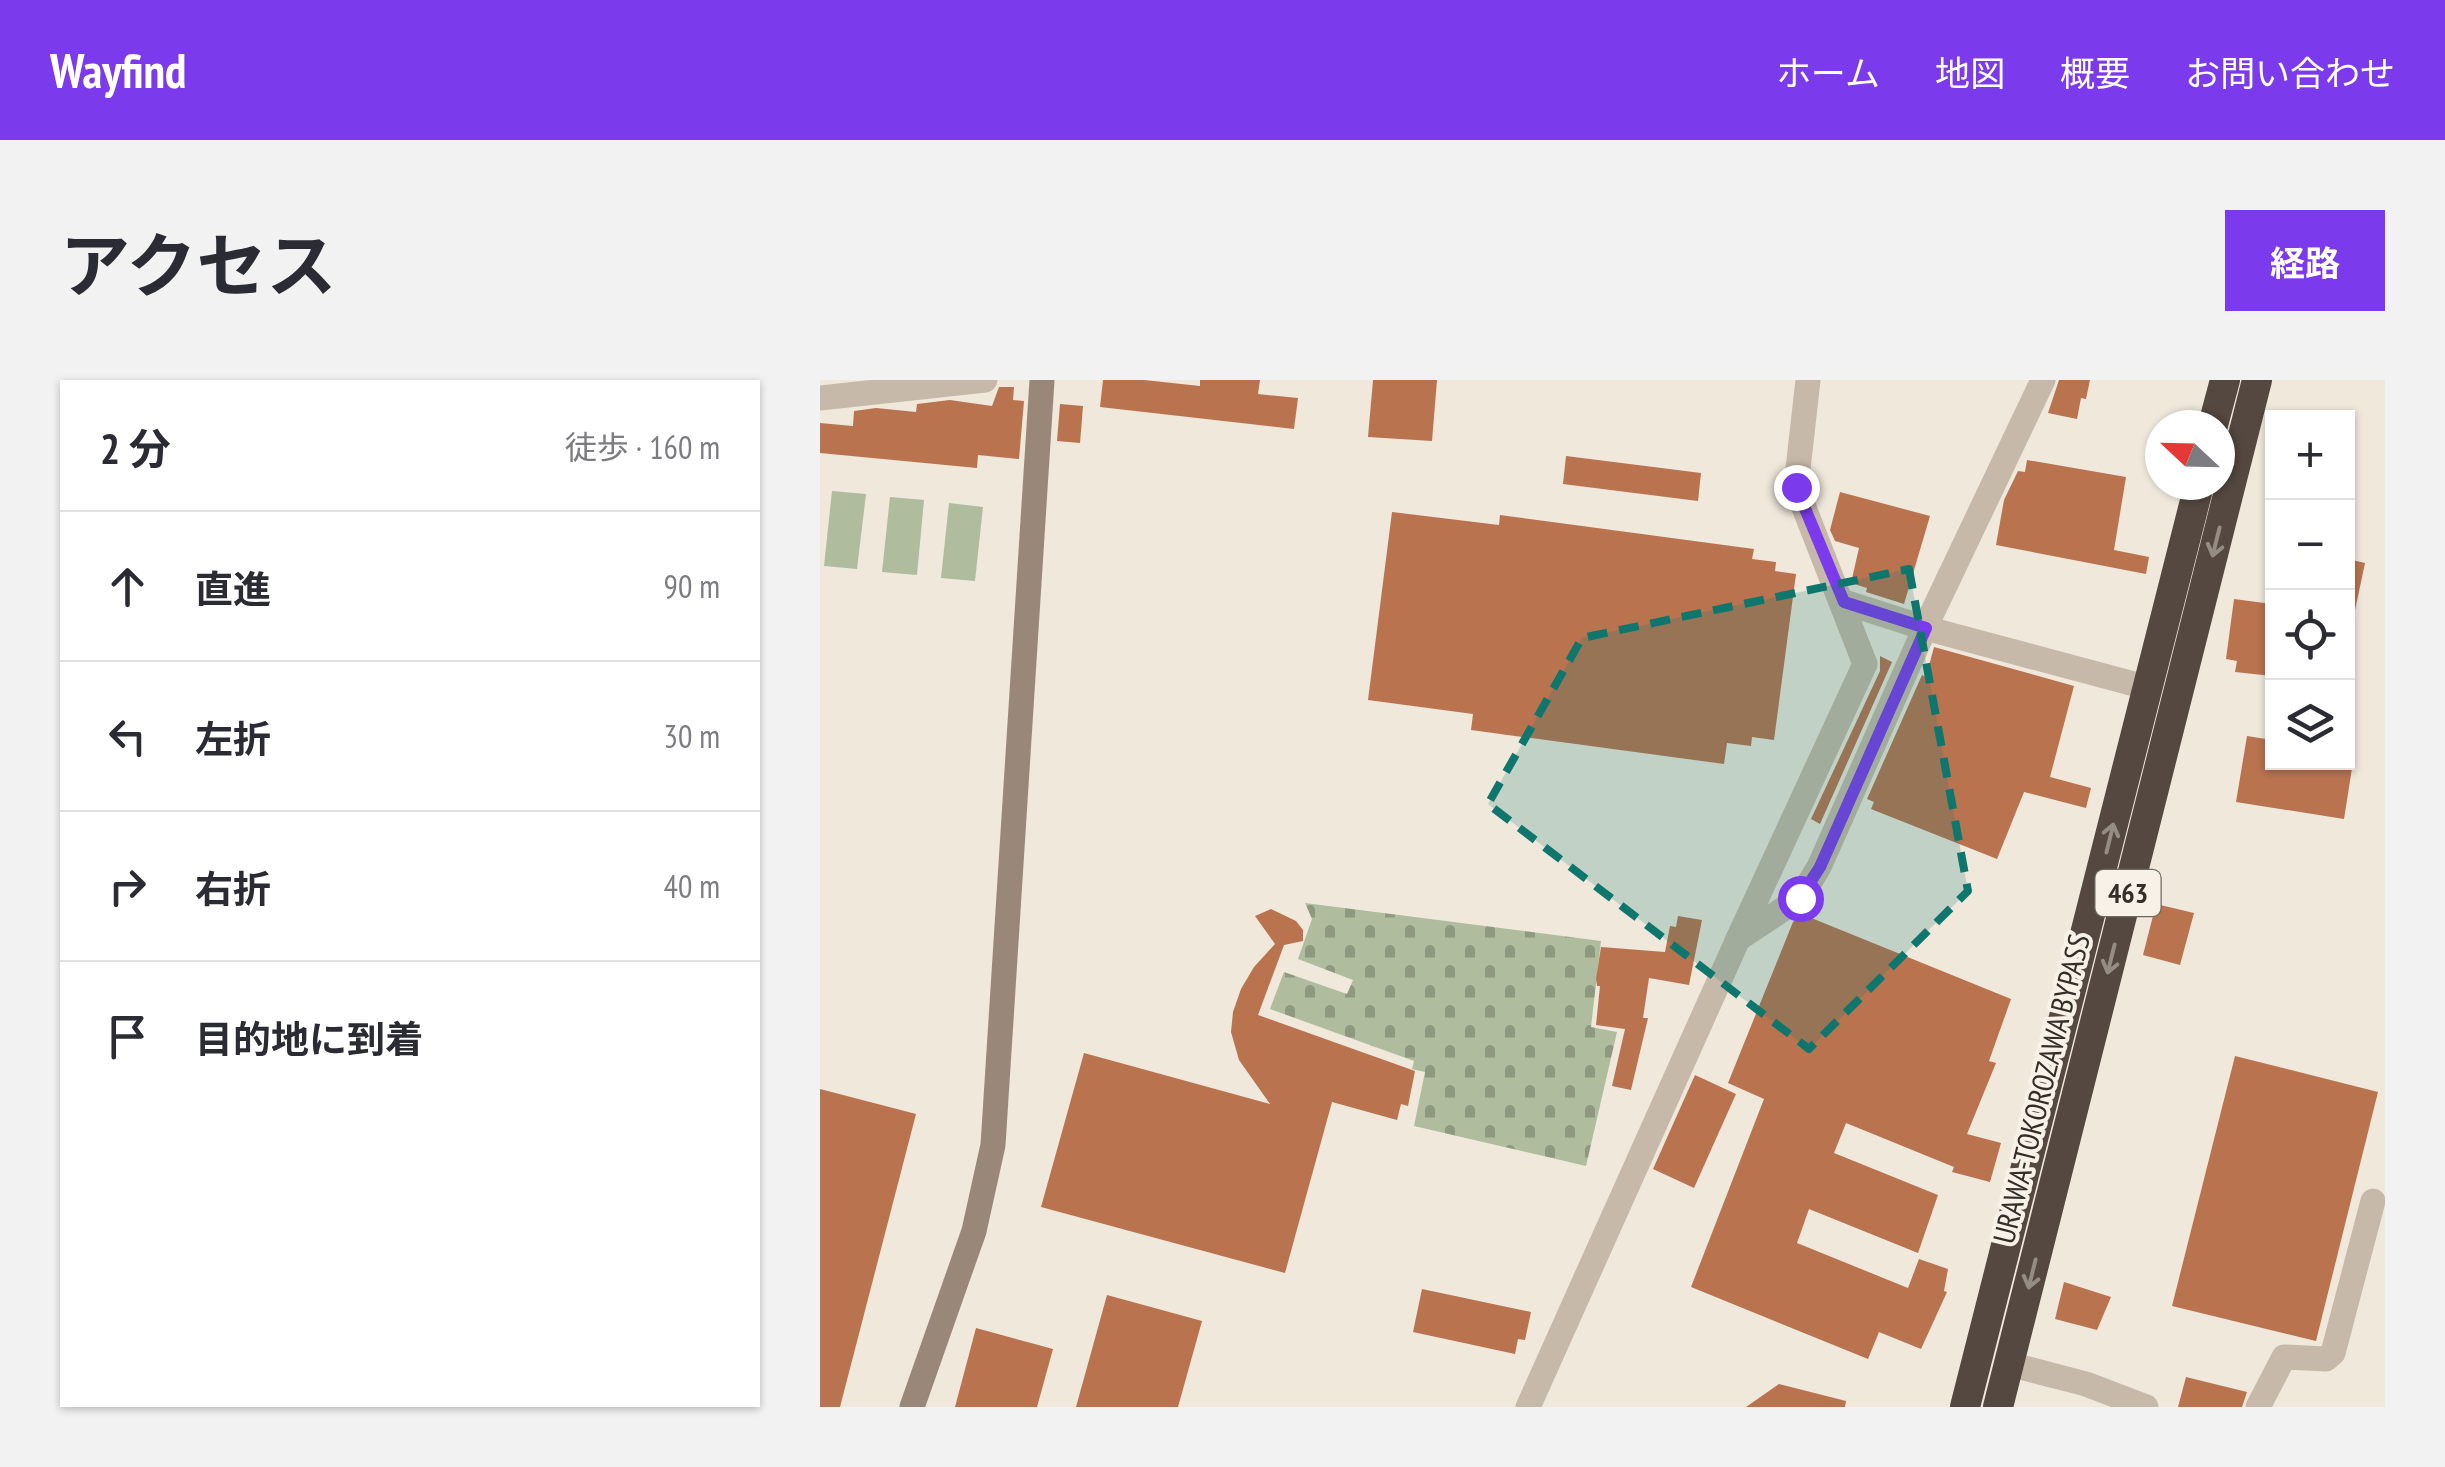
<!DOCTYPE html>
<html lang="ja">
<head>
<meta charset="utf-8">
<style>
	body { margin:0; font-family:"PT Sans Narrow","Noto Sans JP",sans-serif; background:#f2f2f3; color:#2b2b33 }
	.controls { position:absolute; right:30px; top:30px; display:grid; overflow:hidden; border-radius:0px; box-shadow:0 2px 8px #0004 }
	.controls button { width:90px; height:90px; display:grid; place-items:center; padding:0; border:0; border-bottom:2px solid #e1e1e2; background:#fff; color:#2b2b33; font:50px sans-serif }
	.compass { position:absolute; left:1325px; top:30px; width:90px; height:90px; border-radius:50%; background:#fff; box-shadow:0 2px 8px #0004; rotate:292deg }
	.stop { position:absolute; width:30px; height:30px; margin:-22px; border:8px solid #7c3aed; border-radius:50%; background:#fff }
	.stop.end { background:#7c3aed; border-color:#fff; box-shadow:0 2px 10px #0008 }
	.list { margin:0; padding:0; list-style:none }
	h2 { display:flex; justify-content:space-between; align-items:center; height:130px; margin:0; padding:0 40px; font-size:42px }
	h2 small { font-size:32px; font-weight:400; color:#7c7c81 }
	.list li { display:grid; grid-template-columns:65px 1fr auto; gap:30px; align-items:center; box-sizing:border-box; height:150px; padding:0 40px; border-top:2px solid #e1e1e2 }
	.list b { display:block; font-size:38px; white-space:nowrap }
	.list em { font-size:32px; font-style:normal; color:#7c7c81 }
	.icon { flex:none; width:55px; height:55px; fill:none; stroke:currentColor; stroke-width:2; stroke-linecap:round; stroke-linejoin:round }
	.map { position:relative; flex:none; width:1565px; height:1027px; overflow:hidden; border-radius:0px }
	header { display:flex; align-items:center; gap:60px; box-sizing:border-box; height:140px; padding:0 50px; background:#7c3aed; color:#fff }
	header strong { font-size:48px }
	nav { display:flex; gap:55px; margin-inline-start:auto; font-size:35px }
	.intro { display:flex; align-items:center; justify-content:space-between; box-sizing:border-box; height:240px; padding:0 60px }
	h1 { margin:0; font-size:70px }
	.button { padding:25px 45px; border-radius:0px; background:#7c3aed; color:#fff; font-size:35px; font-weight:700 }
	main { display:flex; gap:60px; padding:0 60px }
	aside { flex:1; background:#fff; border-radius:0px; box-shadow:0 2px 8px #0004 }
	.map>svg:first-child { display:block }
	.cemetery { fill:url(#cemetery-stones) }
	.park { fill:#afbc9d }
	.building { fill:#b9734f }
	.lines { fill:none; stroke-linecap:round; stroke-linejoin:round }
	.street { stroke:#c6b9a9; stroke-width:25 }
	.secondary { stroke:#99887a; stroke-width:25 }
	.highway { stroke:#544840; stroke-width:30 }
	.oneway { stroke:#958c83 }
	.route { stroke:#7c3aed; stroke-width:12 }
	.marked { fill:#0f766e; fill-opacity:0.2; stroke:#0f766e; stroke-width:8; stroke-dasharray:20 12; stroke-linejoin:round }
	.labels { text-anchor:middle; stroke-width:8; stroke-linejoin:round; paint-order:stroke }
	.shield { fill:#f7f1e7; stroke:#6e6861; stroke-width:2.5 }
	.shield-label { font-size:28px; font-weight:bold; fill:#342d28 }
	.street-label { font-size:30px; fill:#342d28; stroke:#f7f1e7 }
</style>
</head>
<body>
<header>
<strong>Wayfind</strong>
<nav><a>ホーム</a><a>地図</a><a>概要</a><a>お問い合わせ</a></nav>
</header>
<div class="intro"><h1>アクセス</h1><a class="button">経路</a></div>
<main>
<aside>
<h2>2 分<small>徒歩 · 160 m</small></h2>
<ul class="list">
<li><svg class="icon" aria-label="ahead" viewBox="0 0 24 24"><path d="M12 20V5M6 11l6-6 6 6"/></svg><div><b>直進</b></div><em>90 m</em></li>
<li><svg class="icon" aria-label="left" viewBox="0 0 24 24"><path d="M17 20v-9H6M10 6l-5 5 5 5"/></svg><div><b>左折</b></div><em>30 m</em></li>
<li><svg class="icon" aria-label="right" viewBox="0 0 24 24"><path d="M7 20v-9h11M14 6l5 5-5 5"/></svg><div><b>右折</b></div><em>40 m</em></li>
<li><svg class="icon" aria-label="arrive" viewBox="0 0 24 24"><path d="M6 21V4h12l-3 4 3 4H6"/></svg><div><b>目的地に到着</b></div></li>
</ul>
</aside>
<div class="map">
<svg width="1565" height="1027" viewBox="0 0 1565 1027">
	<defs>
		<pattern id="cemetery-stones" width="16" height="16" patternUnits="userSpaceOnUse" patternTransform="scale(2.5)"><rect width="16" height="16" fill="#afbc9d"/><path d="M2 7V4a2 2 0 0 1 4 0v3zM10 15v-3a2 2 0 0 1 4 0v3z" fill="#8f9980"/></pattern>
	</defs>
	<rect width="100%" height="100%" fill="#efe8db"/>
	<path class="cemetery" d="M 485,523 L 781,561 L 771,647 L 797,652 L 766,786 L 594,746 L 605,692 L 592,689 L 594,681 L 450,629 L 464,592 L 527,614 L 533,600 L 478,579 L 492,539 Z"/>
	<g class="park">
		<path d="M 12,111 L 46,114 L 37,189 L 4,186 Z"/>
		<path d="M 70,117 L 104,120 L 97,195 L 62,192 Z"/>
		<path d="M 129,123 L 163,127 L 155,201 L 121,198 Z"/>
	</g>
	<g class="building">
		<path d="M 283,0 L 324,0 L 380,6 L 380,0 L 440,0 L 438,14 L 478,18 L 474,49 L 280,27 Z"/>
		<path d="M 553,0 L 617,0 L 612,61 L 548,57 Z"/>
		<path d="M 1239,0 L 1270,0 L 1266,19 L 1261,18 L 1257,39 L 1228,33 Z"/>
		<path d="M 179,7 L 194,7 L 193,20 L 204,21 L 199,79 L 158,75 L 157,88 L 0,73 L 0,43 L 33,46 L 34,31 L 56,28 L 96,32 L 97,24 L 130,20 L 172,26 Z"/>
		<path d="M 240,24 L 263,26 L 260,63 L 237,61 Z"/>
		<path d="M 746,76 L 881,93 L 878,121 L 743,104 Z"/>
		<path d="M 1207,80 L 1306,97 L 1294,170 L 1329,177 L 1326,194 L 1176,165 L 1184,120 L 1198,91 L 1205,92 Z"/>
		<path d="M 1020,112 L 1110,136 L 1084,224 L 1046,212 L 1047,208 L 1031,203 L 1039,168 L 1015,161 L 1010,150 Z"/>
		<path d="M 572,132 L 679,145 L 680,135 L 934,169 L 932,179 L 956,182 L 955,191 L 976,194 L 954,360 L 932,357 L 931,366 L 907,363 L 904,384 L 651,350 L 653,334 L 548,320 Z"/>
		<path d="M 1528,179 L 1545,183 L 1535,230 L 1528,230 Z"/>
		<path d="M 1414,219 L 1452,224 L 1452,296 L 1415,292 L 1417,281 L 1406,279 Z"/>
		<path d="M 1114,267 L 1254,306 L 1230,397 L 1271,408 L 1266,428 L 1204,412 L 1177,479 L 1051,429 L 1054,422 L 1047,419 L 1102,295 L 1106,297 Z"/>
		<path d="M 1060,276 L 1072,282 L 1000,444 L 991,439 L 1060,291 Z"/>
		<path d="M 1427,356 L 1452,360 L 1452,382 L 1533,382 L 1524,439 L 1416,422 Z"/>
		<path d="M 1336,524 L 1374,533 L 1360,585 L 1323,575 Z"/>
		<path d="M 451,529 L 476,541 L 483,550 L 483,561 L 464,565 L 438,635 L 595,691 L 588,726 L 581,724 L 577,740 L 512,722 L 465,893 L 221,827 L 264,673 L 450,724 L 419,680 L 411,652 L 413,632 L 421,609 L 434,587 L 455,564 L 435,536 Z"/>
		<path d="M 984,535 L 1191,619 L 1169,681 L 1176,683 L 1147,754 L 1181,763 L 1170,802 L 1132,792 L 1134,787 L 1026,743 L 1014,773 L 1118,815 L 1098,873 L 989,829 L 977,863 L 1088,908 L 1099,879 L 1128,889 L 1124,911 L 1127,912 L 1101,969 L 1059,952 L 1048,979 L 871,907 L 944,719 L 908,703 L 973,542 Z"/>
		<path d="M 858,536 L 882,540 L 869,605 L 829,598 L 823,638 L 828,638 L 811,710 L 792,706 L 805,649 L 776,645 L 780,606 L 777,606 L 776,599 L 781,567 L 845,572 L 850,546 L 856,547 Z"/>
		<path d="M 1415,676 L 1558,712 L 1496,961 L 1352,926 Z"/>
		<path d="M 875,695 L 916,714 L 874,808 L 833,789 Z"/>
		<path d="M 0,709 L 96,734 L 20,1027 L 0,1027 Z"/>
		<path d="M 1244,902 L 1291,917 L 1277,950 L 1235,939 Z"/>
		<path d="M 602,909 L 711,932 L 705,960 L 698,959 L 695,974 L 593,952 Z"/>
		<path d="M 287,915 L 382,941 L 358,1027 L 256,1027 Z"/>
		<path d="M 156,948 L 233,969 L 217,1027 L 135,1027 Z"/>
		<path d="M 1366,997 L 1427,1012 L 1422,1027 L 1358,1027 Z"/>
		<path d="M 959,1004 L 1026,1021 L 1025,1027 L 926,1027 Z"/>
	</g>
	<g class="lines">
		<g class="street">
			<path d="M 0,18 L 165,0"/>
			<path d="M 1024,222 L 1105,248 L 1329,308"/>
			<path d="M 918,559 L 1045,284 L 976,107 L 988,0"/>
			<path d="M 1189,984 L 1266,1004 L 1326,1027"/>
			<path d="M 708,1027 L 918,559 L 980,518 L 999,487 L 1105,248 L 1223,0"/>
			<path d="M 1438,1027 L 1464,977 L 1506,979 L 1513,973 L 1553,821"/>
		</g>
		<path class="secondary" d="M 92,1027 L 154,851 L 173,765 L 222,0"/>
		<g class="highway">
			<path d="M 1393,45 L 1405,0"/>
			<path d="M 1145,1027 L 1379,105"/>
			<path d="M 1178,1027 L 1437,0"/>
		</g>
	</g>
	<defs><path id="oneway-shaft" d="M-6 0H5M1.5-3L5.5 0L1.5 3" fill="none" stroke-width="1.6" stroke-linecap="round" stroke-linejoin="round" transform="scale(2.5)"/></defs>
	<g class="oneway">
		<use href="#oneway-shaft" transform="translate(1396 162) rotate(104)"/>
		<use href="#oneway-shaft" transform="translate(1290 458) rotate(-76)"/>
		<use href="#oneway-shaft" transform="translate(1291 579) rotate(104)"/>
		<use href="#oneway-shaft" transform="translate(1212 894) rotate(104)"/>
	</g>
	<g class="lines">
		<path class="route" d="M 976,107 L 1024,222 L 1106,248 L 1000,487 L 980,518"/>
	</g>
	<path class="marked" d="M 1089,189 L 1148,511 L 989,669 L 668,424 L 762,258 Z"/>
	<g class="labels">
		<rect class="shield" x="1275.5" y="490" width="65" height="46" rx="8"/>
		<g class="shield-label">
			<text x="1308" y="523">463</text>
		</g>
		<g class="street-label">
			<text transform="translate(1222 709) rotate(-76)" y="10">URAWA-TOKOROZAWA BYPASS</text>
		</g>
	</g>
</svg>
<div class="controls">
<button>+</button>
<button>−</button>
<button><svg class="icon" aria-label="locate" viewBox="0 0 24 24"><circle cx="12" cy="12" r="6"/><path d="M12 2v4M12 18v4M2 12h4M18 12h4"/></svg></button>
<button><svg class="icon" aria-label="layers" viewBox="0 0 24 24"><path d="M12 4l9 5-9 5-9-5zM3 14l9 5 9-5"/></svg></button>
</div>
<svg class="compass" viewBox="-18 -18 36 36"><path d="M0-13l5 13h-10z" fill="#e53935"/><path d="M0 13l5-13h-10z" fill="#7c7c81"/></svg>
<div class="stop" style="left:980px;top:518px"></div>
<div class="stop end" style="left:976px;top:107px"></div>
</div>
</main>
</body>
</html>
